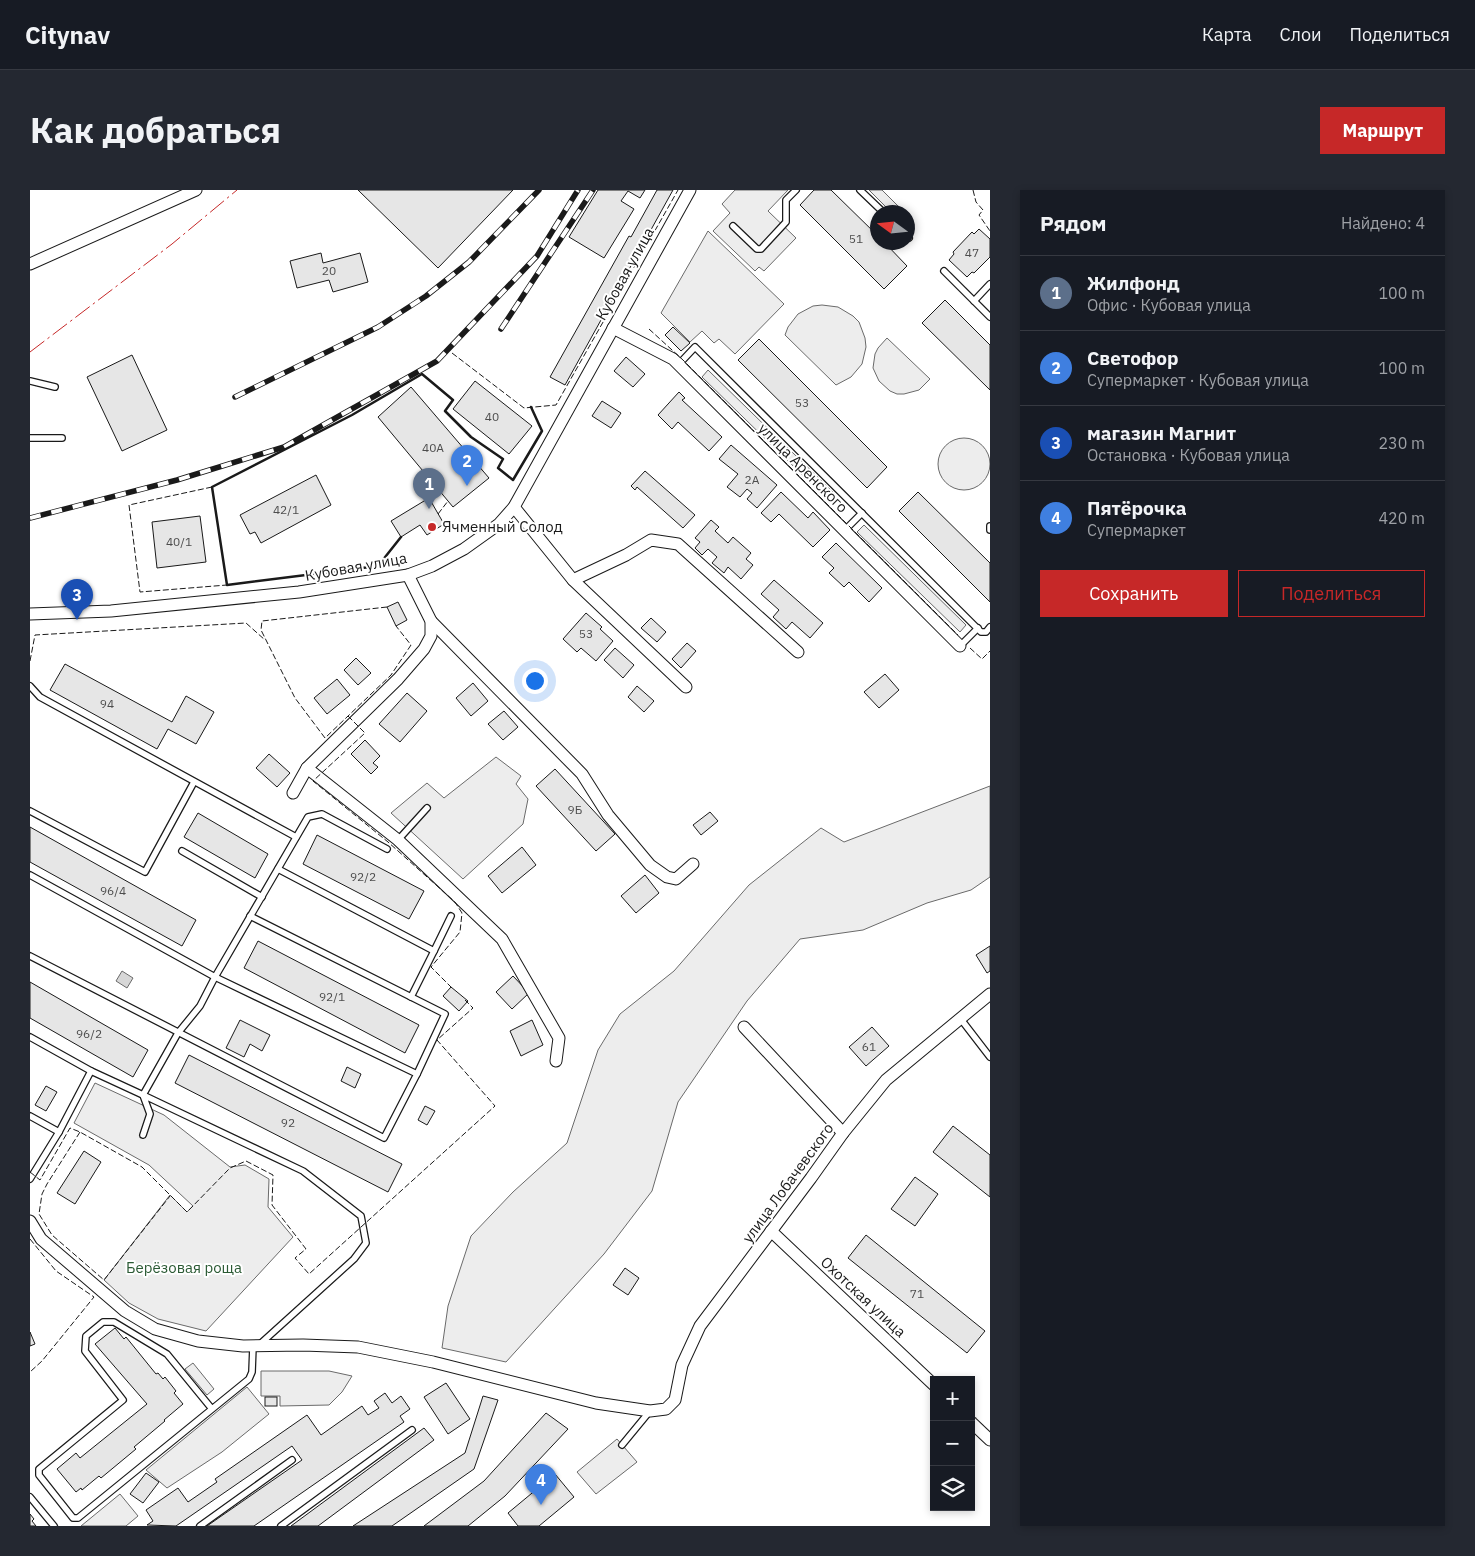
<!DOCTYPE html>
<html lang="ru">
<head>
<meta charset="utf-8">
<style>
	body { margin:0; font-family:"IBM Plex Sans",sans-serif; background:#242831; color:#f1f3f6 }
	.controls { position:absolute; right:15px; bottom:15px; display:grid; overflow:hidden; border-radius:0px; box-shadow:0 2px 8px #0003 }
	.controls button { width:45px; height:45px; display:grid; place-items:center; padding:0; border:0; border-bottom:1px solid #363941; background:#171b24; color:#f1f3f6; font:25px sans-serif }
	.compass { position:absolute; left:840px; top:15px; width:45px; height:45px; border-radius:50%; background:#171b24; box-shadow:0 2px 8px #0003; rotate:285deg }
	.you { position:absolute; left:504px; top:490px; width:18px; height:18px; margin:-12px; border:4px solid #fff; border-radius:50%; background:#1a73e8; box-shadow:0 0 0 8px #1a73e833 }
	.badge { display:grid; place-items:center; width:32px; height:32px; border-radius:50%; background:#c62828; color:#fff; font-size:16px; font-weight:700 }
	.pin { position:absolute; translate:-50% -41px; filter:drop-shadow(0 1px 2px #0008) }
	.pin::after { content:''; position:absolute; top:26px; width:18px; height:15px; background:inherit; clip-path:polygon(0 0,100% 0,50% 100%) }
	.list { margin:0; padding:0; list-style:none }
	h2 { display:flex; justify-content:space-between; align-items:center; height:65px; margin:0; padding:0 20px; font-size:21px }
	h2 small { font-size:16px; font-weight:400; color:#9ea1a6 }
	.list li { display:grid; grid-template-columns:32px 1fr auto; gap:15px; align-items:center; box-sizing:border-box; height:75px; padding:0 20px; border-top:1px solid #363941 }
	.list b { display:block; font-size:19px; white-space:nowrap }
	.list p { margin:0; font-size:16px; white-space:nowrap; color:#9ea1a6 }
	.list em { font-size:16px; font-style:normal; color:#9ea1a6 }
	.actions { display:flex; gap:10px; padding:15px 20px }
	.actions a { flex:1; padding:11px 0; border:1px solid #c62828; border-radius:0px; text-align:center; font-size:18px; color:#c62828 }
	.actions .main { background:#c62828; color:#fff }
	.icon { flex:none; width:28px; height:28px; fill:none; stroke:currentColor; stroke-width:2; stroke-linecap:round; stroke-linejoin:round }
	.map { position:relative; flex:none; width:960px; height:1336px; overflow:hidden; border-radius:0px }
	header { display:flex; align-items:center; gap:30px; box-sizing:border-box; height:70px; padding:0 25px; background:#171b24; border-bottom:1px solid #363941 }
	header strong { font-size:24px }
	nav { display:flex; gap:28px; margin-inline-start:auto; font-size:18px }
	.intro { display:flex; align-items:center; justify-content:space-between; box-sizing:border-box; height:120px; padding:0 30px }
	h1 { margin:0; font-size:35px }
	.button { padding:12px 22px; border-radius:0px; background:#c62828; color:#fff; font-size:18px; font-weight:700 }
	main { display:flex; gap:30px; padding:0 30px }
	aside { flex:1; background:#171b24; border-radius:0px; box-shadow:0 2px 8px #0003 }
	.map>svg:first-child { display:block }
	.built { fill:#ededed; stroke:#6a6a6a }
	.water { fill:#d7d7d7; stroke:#6a6a6a }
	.building { fill:#e6e6e6; stroke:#1a1a1a }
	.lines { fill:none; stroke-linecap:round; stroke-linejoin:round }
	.service-casing { stroke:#1a1a1a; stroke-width:8 }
	.minor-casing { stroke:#1a1a1a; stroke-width:13 }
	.service { stroke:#fff; stroke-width:5.5 }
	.minor { stroke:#fff; stroke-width:11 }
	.rail-casing { stroke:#1a1a1a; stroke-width:5.5 }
	.rail { stroke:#fff; stroke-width:4; stroke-dasharray:11; stroke-linecap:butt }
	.fence { stroke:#1a1a1a; stroke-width:1; stroke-dasharray:6 2.5; stroke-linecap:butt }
	.wall { stroke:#1a1a1a; stroke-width:2.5 }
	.power { stroke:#c62828; stroke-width:1; stroke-dasharray:18 4 2.5 4; stroke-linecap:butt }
	.poi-dot { fill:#c62828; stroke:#fff; stroke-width:2 }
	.labels { text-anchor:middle; stroke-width:4; stroke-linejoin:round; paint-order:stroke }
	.number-label { font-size:12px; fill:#4d4d4d }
	.street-label { font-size:15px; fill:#1a1a1a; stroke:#fff }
	.poi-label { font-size:15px; fill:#1a1a1a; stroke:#fff; text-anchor:start }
	.park-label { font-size:15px; fill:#2b5a34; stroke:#fff }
</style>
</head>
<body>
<header>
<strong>Citynav</strong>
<nav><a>Карта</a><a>Слои</a><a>Поделиться</a></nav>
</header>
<div class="intro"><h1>Как добраться</h1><a class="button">Маршрут</a></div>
<main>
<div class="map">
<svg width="960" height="1336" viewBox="0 0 960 1336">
	<rect width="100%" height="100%" fill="#fff"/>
	<g class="built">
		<path d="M 705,0 L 758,0 L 738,21 L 766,48 L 734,81 L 729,77 L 725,81 L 683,41 L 700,23 L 692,14 Z"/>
		<path d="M 839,0 L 852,0 L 874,22 L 861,22 Z"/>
		<path d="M 678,41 L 754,114 L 705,164 L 689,149 L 684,153 L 672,141 L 660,152 L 631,123 Z"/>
		<path d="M 792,115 L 808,117 L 823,126 L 829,132 L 835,148 L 836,157 L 832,174 L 821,187 L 806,195 L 755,145 L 758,137 L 768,124 L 783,116 Z"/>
		<path d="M 857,148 L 900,189 L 889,200 L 874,204 L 867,204 L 860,201 L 849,191 L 843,178 L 845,164 L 848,158 Z"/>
		<path d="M 678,180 L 803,302 L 796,308 L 672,187 Z"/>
		<circle cx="934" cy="274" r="26"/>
		<path d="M 834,335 L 936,435 L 930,442 L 827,342 Z"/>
		<path d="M 466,567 L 491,586 L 486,594 L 498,609 L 493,634 L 433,689 L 361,623 L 397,593 L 414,608 Z"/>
		<path d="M 960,596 L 960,687 L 941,700 L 897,713 L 833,740 L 770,749 L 717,811 L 648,912 L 622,1001 L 574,1064 L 476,1172 L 412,1158 L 418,1116 L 441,1046 L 483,1002 L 537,953 L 568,860 L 590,824 L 644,781 L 719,695 L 791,638 L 814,652 Z"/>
		<path d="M 65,893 L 134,925 L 200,977 L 215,975 L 239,989 L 238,1017 L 263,1047 L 176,1141 L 128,1129 L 99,1113 L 74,1090 L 140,1005 L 157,1022 L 163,1016 L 119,975 L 44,933 Z"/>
		<path d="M 163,1173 L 184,1199 L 177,1205 L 155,1179 Z"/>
		<path d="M 231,1181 L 299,1181 L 322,1186 L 312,1202 L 299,1215 L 250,1216 L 250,1206 L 231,1206 Z"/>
		<path d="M 217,1197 L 239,1224 L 192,1262 L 137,1298 L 116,1280 Z"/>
		<path d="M 587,1249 L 607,1272 L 566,1304 L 547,1282 Z"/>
		<path d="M 90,1304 L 108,1326 L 96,1336 L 51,1336 Z"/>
	</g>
	<path class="water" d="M 92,781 L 103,788 L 97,798 L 86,791 Z"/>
	<g class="building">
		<path d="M 328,0 L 483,0 L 408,78 Z"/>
		<path d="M 568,0 L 615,0 L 610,8 L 598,1 L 591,11 L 604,19 L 574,68 L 539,47 Z"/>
		<path d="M 627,0 L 643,0 L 535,195 L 520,187 L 599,46 L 601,47 Z"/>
		<path d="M 784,0 L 801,0 L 848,46 L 848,52 L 854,52 L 877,76 L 854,99 L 770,15 Z"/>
		<path d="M 949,39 L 960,49 L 960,67 L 944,83 L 942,82 L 937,87 L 919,70 L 924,64 L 923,62 L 942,42 L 944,44 Z"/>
		<path d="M 291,63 L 293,73 L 330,63 L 338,92 L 303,102 L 299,90 L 267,98 L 260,71 Z"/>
		<path d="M 915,110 L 960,155 L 960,200 L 892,133 Z"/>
		<path d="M 643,137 L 660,153 L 651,161 L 635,145 Z"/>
		<path d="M 729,149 L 857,277 L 837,298 L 708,170 Z"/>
		<path d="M 102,165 L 137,240 L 92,261 L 57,187 Z"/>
		<path d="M 596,167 L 615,184 L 603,197 L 584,181 Z"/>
		<path d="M 445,191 L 502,236 L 479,264 L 423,219 Z"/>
		<path d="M 381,197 L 459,288 L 423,317 L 348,227 Z"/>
		<path d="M 649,202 L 655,208 L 652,210 L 692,247 L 679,261 L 648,232 L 642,239 L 628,225 Z"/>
		<path d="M 572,211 L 591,223 L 581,238 L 562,226 Z"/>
		<path d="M 701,255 L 747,295 L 727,318 L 717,309 L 722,303 L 717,299 L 710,307 L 697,297 L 708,284 L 689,269 Z"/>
		<path d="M 615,281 L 665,325 L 653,338 L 607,297 L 605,300 L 601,296 Z"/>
		<path d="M 286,285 L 301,315 L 231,353 L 225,342 L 220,344 L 210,325 Z"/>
		<path d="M 751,302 L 778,328 L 783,322 L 800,340 L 783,357 L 749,324 L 741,332 L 731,323 Z"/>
		<path d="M 888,302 L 960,373 L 960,412 L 869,321 Z"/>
		<path d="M 399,308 L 414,334 L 397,345 L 390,335 L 371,347 L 361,331 Z"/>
		<path d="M 170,326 L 176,372 L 127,378 L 122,332 Z"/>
		<path d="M 681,330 L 689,337 L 685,341 L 698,353 L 703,347 L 721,363 L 716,369 L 723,375 L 711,389 L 698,377 L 694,383 L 682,373 L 687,367 L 678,359 L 672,365 L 665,358 L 670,352 L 665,348 Z"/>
		<path d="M 806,353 L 852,398 L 839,412 L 819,392 L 814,397 L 799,383 L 804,378 L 792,367 Z"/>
		<path d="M 744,390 L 793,433 L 780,448 L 762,432 L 756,439 L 743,427 L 749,420 L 731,404 Z"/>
		<path d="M 368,412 L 377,430 L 366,436 L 357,417 Z"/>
		<path d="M 556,423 L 572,437 L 570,439 L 583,451 L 566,471 L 551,458 L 547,462 L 533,449 Z"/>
		<path d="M 621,428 L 636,442 L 627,452 L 611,438 Z"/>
		<path d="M 657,453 L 666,461 L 651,478 L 642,469 Z"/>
		<path d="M 585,458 L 604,475 L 593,488 L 574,470 Z"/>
		<path d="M 326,468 L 341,483 L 328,495 L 314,480 Z"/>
		<path d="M 35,474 L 142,532 L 156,506 L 184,522 L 166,554 L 138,539 L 127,559 L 20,500 Z"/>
		<path d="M 855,484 L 869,500 L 849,518 L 834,502 Z"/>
		<path d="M 307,489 L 320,505 L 297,524 L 284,508 Z"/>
		<path d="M 443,493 L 458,511 L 441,526 L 426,508 Z"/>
		<path d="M 607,496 L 624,511 L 614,522 L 598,507 Z"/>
		<path d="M 377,503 L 397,521 L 370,552 L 349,534 Z"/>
		<path d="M 474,521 L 488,537 L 473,550 L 458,534 Z"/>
		<path d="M 335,550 L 350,566 L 343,573 L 348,577 L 341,584 L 321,564 Z"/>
		<path d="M 239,564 L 260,583 L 247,597 L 226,578 Z"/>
		<path d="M 525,579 L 585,644 L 566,661 L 506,596 Z"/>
		<path d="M 680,622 L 688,631 L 671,645 L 663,635 Z"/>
		<path d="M 168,623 L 238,664 L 225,688 L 154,647 Z"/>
		<path d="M 0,637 L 166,730 L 152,756 L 0,672 Z"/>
		<path d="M 287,645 L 394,701 L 379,729 L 273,674 Z"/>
		<path d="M 492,657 L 506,675 L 472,703 L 458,686 Z"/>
		<path d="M 615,685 L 629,703 L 606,723 L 591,706 Z"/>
		<path d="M 228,751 L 389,835 L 375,863 L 214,778 Z"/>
		<path d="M 960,756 L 960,781 L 957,783 L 946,765 Z"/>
		<path d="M 483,786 L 499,803 L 482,819 L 466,802 Z"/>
		<path d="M 0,792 L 118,860 L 103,887 L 0,828 Z"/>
		<path d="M 421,797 L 438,811 L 429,821 L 413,806 Z"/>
		<path d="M 210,830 L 240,845 L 232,861 L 220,854 L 214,867 L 196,858 Z"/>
		<path d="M 502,830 L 513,855 L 491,866 L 480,841 Z"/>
		<path d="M 842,837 L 859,856 L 836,876 L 819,857 Z"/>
		<path d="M 159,865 L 372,974 L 358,1002 L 145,893 Z"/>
		<path d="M 317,877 L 331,884 L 325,898 L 311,891 Z"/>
		<path d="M 16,896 L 27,902 L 16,921 L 5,915 Z"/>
		<path d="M 395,916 L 405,921 L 397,935 L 388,930 Z"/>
		<path d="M 923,936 L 960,965 L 960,1007 L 903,962 Z"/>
		<path d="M 54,961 L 71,972 L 45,1014 L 27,1003 Z"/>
		<path d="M 885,987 L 908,1004 L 885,1036 L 861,1019 Z"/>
		<path d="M 836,1045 L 955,1141 L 937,1163 L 818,1068 Z"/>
		<path d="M 595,1078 L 609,1088 L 598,1105 L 583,1095 Z"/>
		<path d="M 85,1138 L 94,1149 L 96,1147 L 126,1184 L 128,1183 L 133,1189 L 135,1187 L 146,1201 L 144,1203 L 153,1214 L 134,1230 L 135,1231 L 104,1257 L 106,1259 L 71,1288 L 69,1286 L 52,1300 L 51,1298 L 46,1302 L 27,1279 L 46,1263 L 50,1268 L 117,1214 L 65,1154 Z"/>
		<path d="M 0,1142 L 5,1154 L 0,1156 Z"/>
		<path d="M 416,1193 L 440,1229 L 418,1244 L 394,1207 Z"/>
		<path d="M 355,1203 L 362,1213 L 371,1206 L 380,1219 L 370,1226 L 374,1232 L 224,1336 L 177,1336 L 272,1270 L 262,1256 L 146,1336 L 117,1335 L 123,1331 L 116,1320 L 148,1298 L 158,1312 L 187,1292 L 185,1289 L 277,1225 L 291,1245 L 332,1216 L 338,1225 L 349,1218 L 344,1211 Z"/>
		<path d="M 453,1206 L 468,1210 L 444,1279 L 362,1336 L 323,1336 L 435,1263 Z"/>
		<rect x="235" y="1207" width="12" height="9"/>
		<path d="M 516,1223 L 538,1239 L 475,1306 L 438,1336 L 394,1336 L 454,1291 Z"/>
		<path d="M 394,1238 L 404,1250 L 288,1336 L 261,1336 Z"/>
		<path d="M 116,1283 L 129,1292 L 113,1313 L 100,1304 Z"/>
		<path d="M 525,1284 L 544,1307 L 509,1336 L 488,1336 L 478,1323 Z"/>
		<path d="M 0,1324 L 4,1329 L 2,1331 L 6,1336 L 0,1336 Z"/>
	</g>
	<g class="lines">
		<defs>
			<g id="service">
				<path d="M 830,0 L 853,22"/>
				<path d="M 703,36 L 727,59 L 731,59 L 756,32 L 756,10 L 766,0"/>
				<path d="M 878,47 L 879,48"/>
				<path d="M 914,81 L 960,127"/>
				<path d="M 944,111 L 960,94"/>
				<path d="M 649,174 L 665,157 L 951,442 L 956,442 L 960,437"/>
				<path d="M 0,191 L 25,197"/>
				<path d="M 0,248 L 32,248"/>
				<path d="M 960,336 L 960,340"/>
				<path d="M 815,340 L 832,323"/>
				<path d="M 930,456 L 948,438"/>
				<path d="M 0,496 L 10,507 L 266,647"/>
				<path d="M 0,621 L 115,682 L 164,592"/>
				<path d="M 368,650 L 397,618"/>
				<path d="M 152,661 L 232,707"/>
				<path d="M 248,679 L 404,761 L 421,726"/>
				<path d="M 0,685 L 185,787 L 387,884 L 354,948 L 0,766"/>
				<path d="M 220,726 L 415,824 L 387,884"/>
				<path d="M 381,807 L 404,761"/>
				<path d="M 930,828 L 960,867"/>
				<path d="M 0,847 L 61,881"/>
				<path d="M 0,926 L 29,942"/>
				<path d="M 113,945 L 120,924 L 113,905 L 273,981 L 331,1026 L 336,1053 L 324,1069 L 229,1155"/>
				<path d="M 0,989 L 29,942 L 61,881 L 113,905 L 148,843 L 170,816 L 185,787 L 278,627 L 292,624 L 357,659"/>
				<path d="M 182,1219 L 137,1164 L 84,1132 L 73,1132 L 56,1146 L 55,1161 L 93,1210 L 9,1279 L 9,1285 L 43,1328 L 48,1328 L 219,1189 L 222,1182 L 223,1156"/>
				<path d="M 592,1255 L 620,1221"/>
				<path d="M 0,1307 L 24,1336"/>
				<path d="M 170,1336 L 262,1270"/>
				<path d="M 251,1336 L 382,1240"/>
			</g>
			<g id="minor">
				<path d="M 0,74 L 166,0"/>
				<path d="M 583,138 L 643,169 L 930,456"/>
				<path d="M 484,317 L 543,390 L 656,497"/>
				<path d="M 543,390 L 596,365 L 621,350 L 648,354 L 768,462"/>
				<path d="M 0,424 L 81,421 L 269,402 L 378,385 L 402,376 L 434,359 L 469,334 L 484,317 L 660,0"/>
				<path d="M 401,431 L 552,584 L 578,625 L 620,675 L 637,687 L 646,689 L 663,674"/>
				<path d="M 277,578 L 368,650 L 472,749 L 529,848 L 526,871"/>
				<path d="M 263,603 L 277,578 L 368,489 L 394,459 L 401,446 L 401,431 L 378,385"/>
				<path d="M 714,837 L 813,943"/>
				<path d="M 0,1031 L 11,1049 L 95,1121 L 125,1139 L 168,1151 L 213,1156 L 273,1155 L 328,1157 L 403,1172 L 566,1213 L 620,1221 L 636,1219 L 645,1210 L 652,1175 L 670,1136 L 781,988 L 813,943 L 856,890 L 960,804"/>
				<path d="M 741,1041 L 904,1195"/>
				<path d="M 941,1232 L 960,1250"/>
			</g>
		</defs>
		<use href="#service" class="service-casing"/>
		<use href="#minor" class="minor-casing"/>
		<use href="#service" class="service"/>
		<use href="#minor" class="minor"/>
		<defs>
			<g id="rail">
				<path d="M 471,139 L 563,0"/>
				<path d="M 205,207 L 348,137 L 396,106 L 439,72 L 509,0"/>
				<path d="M 0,328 L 147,290 L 254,257 L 407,171 L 507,66 L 548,0"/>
			</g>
		</defs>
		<use href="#rail" class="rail-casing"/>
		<use href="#rail" class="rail"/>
		<g class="fence">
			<path d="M 943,0 L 946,12 L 953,20 L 949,25 L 960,41"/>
			<path d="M 619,139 L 653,170 L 928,445"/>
			<path d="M 422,163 L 494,218 L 526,215 L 648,0"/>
			<path d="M 182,297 L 99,315 L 110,402 L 197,395"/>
			<path d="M 408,324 L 418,311"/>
			<path d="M 357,417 L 232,431 L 231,440 L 265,508 L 295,548 L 361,485 L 381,455 L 366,436"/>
			<path d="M 940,458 L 952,469 L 960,461"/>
			<path d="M 0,471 L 5,445 L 216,433 L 235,450"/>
			<path d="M 318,526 L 335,543 L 283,591 L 358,652 L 425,712 L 432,723 L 430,742 L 401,777 L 422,798"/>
			<path d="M 50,942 L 17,994 L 12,1004 L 9,1024 L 22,1045 L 74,1090 L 140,1006"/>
			<path d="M 0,982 L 10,990 L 40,938 L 50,942 L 112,977 L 157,1022 L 200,978 L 216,971 L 243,985 L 242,1015 L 276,1059 L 265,1068 L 279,1084 L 465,916 L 407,850 L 443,818 L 435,810"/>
			<path d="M 0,1049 L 26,1081 L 64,1107 L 12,1171 L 0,1182"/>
		</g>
		<path class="wall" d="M 371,347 L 348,376 L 197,395 L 182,297 L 322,225 L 392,184 L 423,210 L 415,221 L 441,247 L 473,269 L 468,278 L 483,290 L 512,241 L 501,217"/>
		<path class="power" d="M 0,162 L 142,54 L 207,0"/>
	</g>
	<circle class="poi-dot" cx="402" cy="337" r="5"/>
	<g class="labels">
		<g class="number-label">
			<text x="826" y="53">51</text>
			<text x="942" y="67">47</text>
			<text x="299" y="85">20</text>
			<text x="772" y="217">53</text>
			<text x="462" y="231">40</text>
			<text x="403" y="262">40А</text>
			<text x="722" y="294">2А</text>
			<text x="256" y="324">42/1</text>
			<text x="149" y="356">40/1</text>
			<text x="556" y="448">53</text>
			<text x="77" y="518">94</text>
			<text x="545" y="624">9Б</text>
			<text x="333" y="691">92/2</text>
			<text x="83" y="705">96/4</text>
			<text x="302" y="811">92/1</text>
			<text x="59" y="848">96/2</text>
			<text x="839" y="861">61</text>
			<text x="258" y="937">92</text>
			<text x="887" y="1108">71</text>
		</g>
		<g class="street-label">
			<text transform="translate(595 84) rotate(-61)" y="5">Кубовая улица</text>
			<text transform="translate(773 278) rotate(45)" y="5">улица Аренского</text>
			<text transform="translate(326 377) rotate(-10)" y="5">Кубовая улица</text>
			<text transform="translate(758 993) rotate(-54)" y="5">улица Лобачевского</text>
			<text transform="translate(833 1107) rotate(43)" y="5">Охотская улица</text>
		</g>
		<g class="poi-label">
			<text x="412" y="342">Ячменный Солод</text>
		</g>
		<g class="park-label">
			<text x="154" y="1083">Берёзовая роща</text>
		</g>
	</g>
</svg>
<div class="controls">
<button>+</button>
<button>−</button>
<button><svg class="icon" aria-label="layers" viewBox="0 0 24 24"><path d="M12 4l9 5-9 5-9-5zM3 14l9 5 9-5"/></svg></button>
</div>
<svg class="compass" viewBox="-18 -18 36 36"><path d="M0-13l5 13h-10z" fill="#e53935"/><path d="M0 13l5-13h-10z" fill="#9ea1a6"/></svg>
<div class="you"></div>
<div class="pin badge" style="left:399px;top:319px;background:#5c6f8a">1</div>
<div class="pin badge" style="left:437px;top:296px;background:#3f7fe0">2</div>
<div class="pin badge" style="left:47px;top:430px;background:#1a4fb4">3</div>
<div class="pin badge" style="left:511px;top:1315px;background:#3f7fe0">4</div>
</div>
<aside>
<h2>Рядом<small>Найдено: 4</small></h2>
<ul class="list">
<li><span class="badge" style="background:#5c6f8a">1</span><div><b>Жилфонд</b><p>Офис · Кубовая улица</p></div><em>100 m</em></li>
<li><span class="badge" style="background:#3f7fe0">2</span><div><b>Светофор</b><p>Супермаркет · Кубовая улица</p></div><em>100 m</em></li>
<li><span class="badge" style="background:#1a4fb4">3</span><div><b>магазин Магнит</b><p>Остановка · Кубовая улица</p></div><em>230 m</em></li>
<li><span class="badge" style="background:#3f7fe0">4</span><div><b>Пятёрочка</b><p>Супермаркет</p></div><em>420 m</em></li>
</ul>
<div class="actions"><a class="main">Сохранить</a><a>Поделиться</a></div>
</aside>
</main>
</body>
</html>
